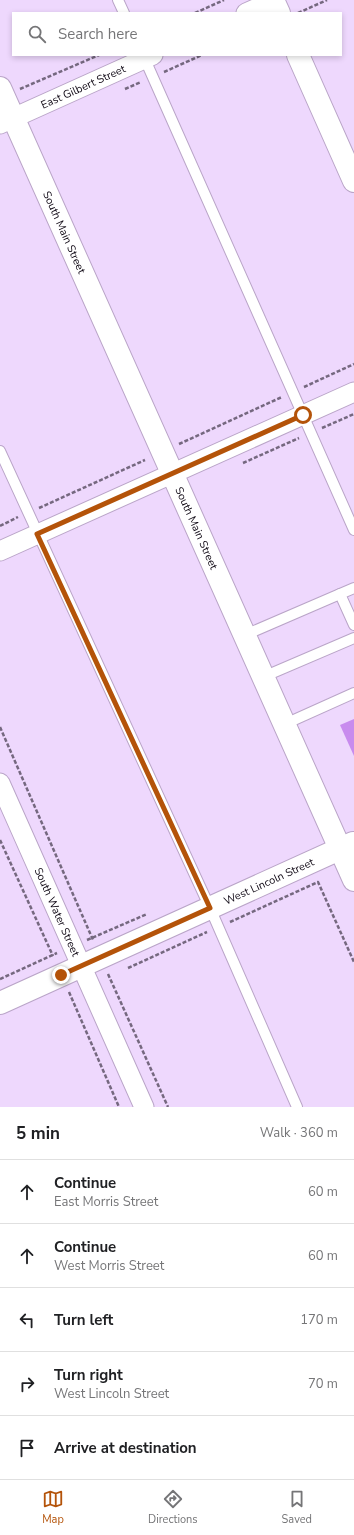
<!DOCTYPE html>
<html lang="en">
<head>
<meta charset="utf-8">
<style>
	body { margin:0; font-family:"Nunito Sans",sans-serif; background:#f2f2f2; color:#202124 }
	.stop { position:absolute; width:12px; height:12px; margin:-9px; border:3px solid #b45309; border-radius:50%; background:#fff }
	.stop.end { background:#b45309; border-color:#fff; box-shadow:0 1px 4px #0008 }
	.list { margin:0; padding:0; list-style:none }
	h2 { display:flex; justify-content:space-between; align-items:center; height:52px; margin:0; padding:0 16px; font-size:17px }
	h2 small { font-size:13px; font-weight:400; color:#757577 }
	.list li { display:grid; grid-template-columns:26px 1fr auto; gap:12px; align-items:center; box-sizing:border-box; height:64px; padding:0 16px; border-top:1px solid #e0e0e0 }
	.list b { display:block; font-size:15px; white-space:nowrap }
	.list p { margin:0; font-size:13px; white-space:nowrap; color:#757577 }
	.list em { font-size:13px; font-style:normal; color:#757577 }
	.icon { flex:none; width:22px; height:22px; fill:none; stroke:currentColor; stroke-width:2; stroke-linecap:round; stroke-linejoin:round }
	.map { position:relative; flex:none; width:354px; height:1107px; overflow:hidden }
	.search { position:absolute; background:#fff; box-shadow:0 2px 6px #0003; left:12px; right:12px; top:12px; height:44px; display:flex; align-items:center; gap:10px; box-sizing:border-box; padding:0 14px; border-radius:0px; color:#757577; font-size:15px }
	.sheet { height:372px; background:#fff }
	nav { display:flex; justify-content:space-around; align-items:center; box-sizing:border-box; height:56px; border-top:1px solid #e0e0e0; background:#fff; font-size:11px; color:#757577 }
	nav a { display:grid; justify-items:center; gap:2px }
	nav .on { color:#b45309 }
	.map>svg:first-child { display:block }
	.building { fill:#c88bee }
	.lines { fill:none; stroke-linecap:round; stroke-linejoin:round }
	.service-casing { stroke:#baa5c8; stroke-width:12 }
	.minor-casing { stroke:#baa5c8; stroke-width:21 }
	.tertiary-casing { stroke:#baa5c8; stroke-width:24 }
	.path { stroke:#75687f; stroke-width:2.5; stroke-dasharray:4 2; stroke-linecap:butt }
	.service { stroke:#fff; stroke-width:10 }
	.minor { stroke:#fff; stroke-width:19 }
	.tertiary { stroke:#fff; stroke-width:22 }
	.route { stroke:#b45309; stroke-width:5 }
	.labels { text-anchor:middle; stroke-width:3; stroke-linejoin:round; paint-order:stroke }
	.street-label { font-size:11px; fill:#100915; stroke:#f4ebfa }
</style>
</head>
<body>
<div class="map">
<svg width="354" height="1107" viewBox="0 0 354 1107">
	<rect width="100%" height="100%" fill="#eed8fd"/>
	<path class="building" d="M 354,719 L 354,756 L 340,725 Z"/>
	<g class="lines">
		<defs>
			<g id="service">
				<path d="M 118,0 L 124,13"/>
				<path d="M 143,55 L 354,530"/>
				<path d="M 0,451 L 210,908 L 297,1107"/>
				<path d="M 340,594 L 354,588"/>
				<path d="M 245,635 L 340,594 L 354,625"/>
				<path d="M 263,677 L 354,638"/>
				<path d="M 285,724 L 354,693"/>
			</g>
			<g id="minor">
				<path d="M 246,13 L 275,0"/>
				<path id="s1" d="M 0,124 L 153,55"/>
				<path d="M 0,551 L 354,392"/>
				<path id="s2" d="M 0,783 L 144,1107"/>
			</g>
			<g id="tertiary">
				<path d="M 273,0 L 279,13"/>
				<path d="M 298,55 L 354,181"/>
				<path id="s3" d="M 0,88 L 354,880"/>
				<path id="s4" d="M 0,1003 L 353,843"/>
			</g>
		</defs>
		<use href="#service" class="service-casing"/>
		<use href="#minor" class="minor-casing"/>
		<use href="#tertiary" class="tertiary-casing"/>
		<g class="path">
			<path d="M 195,13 L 224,0"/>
			<path d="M 298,13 L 327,0"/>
			<path d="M 164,72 L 202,55"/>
			<path d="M 20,89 L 99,55"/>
			<path d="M 125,89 L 141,82"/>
			<path d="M 304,387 L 354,364"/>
			<path d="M 322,428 L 354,414"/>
			<path d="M 179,444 L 282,397"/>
			<path d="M 243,463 L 299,438"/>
			<path d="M 39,508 L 145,460"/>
			<path d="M 0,526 L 18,517"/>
			<path d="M 0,727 L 93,940"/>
			<path d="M 0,840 L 53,956"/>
			<path d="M 230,922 L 318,882 L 354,962"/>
			<path d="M 87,940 L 147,914"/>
			<path d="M 128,968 L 207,932"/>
			<path d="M 108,974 L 168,1107"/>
			<path d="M 0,979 L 57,953"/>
			<path d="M 69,992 L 119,1107"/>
		</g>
		<use href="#service" class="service"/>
		<use href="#minor" class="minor"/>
		<use href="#tertiary" class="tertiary"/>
	</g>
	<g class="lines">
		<path class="route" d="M 61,975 L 210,908 L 37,534 L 303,415"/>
	</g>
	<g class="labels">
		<g class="street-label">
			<text dy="4" stroke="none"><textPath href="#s1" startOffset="91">East Gilbert Street</textPath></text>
			<text dy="4" stroke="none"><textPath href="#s3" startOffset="158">South Main Street</textPath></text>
			<text dy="4" stroke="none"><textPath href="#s3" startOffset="482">South Main Street</textPath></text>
			<text dy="4" stroke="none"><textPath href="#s4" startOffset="295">West Lincoln Street</textPath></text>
			<text dy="4" stroke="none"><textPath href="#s2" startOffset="141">South Water Street</textPath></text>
		</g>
	</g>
</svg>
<div class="stop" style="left:303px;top:415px"></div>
<div class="stop end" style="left:61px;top:975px"></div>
<div class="search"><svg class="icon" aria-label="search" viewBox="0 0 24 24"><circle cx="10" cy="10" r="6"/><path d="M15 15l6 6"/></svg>Search here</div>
</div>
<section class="sheet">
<h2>5 min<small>Walk · 360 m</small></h2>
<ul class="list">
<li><svg class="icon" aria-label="ahead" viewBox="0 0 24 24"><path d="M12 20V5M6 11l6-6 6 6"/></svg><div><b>Continue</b><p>East Morris Street</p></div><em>60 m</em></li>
<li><svg class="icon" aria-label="ahead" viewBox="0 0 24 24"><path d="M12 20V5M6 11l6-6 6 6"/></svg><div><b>Continue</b><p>West Morris Street</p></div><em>60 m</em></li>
<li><svg class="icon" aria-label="left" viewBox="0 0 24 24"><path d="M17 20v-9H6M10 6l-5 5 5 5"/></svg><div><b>Turn left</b></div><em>170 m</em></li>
<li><svg class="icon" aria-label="right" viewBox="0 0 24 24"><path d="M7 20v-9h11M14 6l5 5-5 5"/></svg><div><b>Turn right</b><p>West Lincoln Street</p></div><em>70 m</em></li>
<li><svg class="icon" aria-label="arrive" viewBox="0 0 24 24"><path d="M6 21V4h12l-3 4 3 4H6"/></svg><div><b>Arrive at destination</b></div></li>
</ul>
</section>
<nav>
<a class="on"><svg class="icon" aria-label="map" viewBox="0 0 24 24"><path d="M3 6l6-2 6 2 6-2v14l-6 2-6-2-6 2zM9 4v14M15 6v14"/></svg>Map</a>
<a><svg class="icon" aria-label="directions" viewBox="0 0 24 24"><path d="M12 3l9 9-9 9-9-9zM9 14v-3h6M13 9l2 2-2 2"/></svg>Directions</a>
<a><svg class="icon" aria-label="saved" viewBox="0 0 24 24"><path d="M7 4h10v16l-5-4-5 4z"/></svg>Saved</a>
</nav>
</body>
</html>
